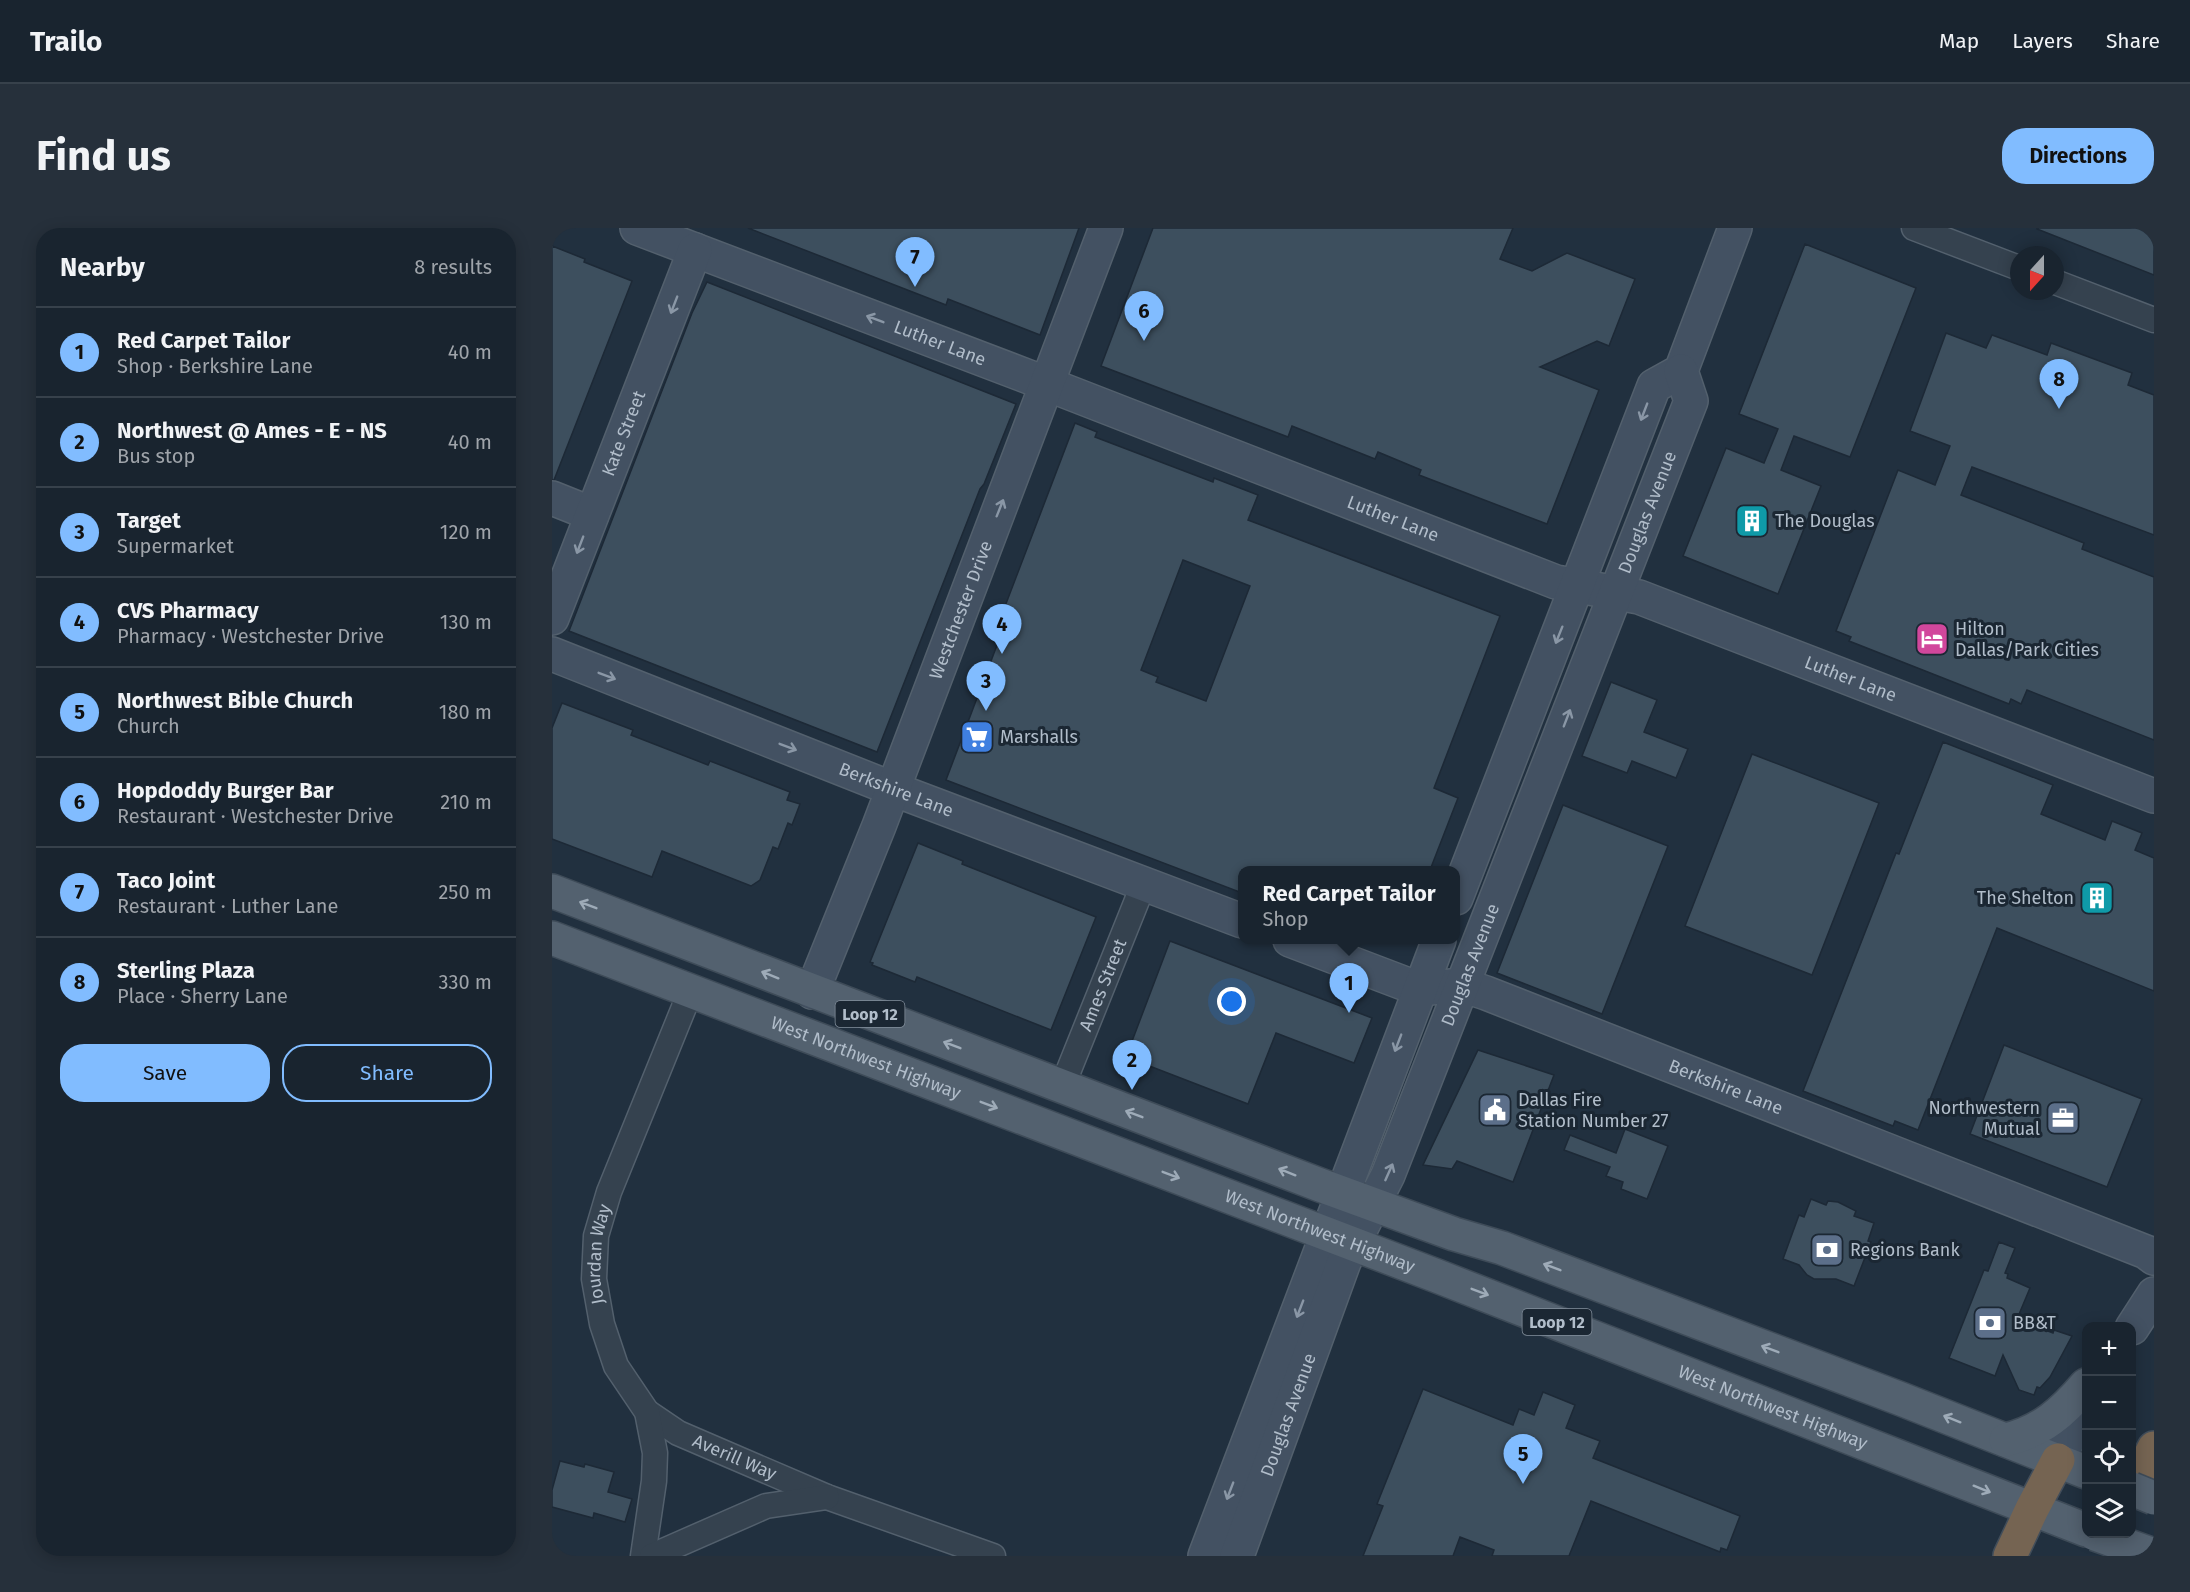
<!DOCTYPE html>
<html lang="en">
<head>
<meta charset="utf-8">
<style>
	body { margin:0; font-family:"Fira Sans",sans-serif; background:#26303b; color:#f1f3f6 }
	.controls { position:absolute; right:18px; bottom:18px; display:grid; overflow:hidden; border-radius:12px; box-shadow:0 3px 15px #0003 }
	.controls button { width:54px; height:54px; display:grid; place-items:center; padding:0; border:0; border-bottom:2px solid #37414b; background:#19242f; color:#f1f3f6; font:30px sans-serif }
	.compass { position:absolute; left:1458px; top:18px; width:54px; height:54px; border-radius:50%; background:#19242f; box-shadow:0 3px 15px #0003; rotate:201deg }
	.you { position:absolute; left:680px; top:774px; width:21px; height:21px; margin:-15px; border:4px solid #fff; border-radius:50%; background:#1a73e8; box-shadow:0 0 0 9px #1a73e833 }
	.badge { display:grid; place-items:center; width:39px; height:39px; border-radius:50%; background:#81bcff; color:#111; font-size:20px; font-weight:700 }
	.pin { position:absolute; translate:-50% -50px; filter:drop-shadow(0 2px 3px #0008) }
	.pin::after { content:''; position:absolute; top:32px; width:21px; height:18px; background:inherit; clip-path:polygon(0 0,100% 0,50% 100%) }
	.popup { position:absolute; left:686px; top:638px; width:222px; height:78px; box-sizing:border-box; display:grid; place-content:center; border-radius:12px; background:#19242f; filter:drop-shadow(0 2px 4px #0005); font-size:20px; white-space:nowrap; color:#9fa4aa }
	.popup b { font-size:22px; color:#f1f3f6 }
	.popup::after { content:''; position:absolute; left:50%; top:100%; margin-left:-12px; border:12px solid transparent; border-top-color:#19242f }
	.list { margin:0; padding:0; list-style:none }
	h2 { display:flex; justify-content:space-between; align-items:center; height:78px; margin:0; padding:0 24px; font-size:26px }
	h2 small { font-size:20px; font-weight:400; color:#9fa4aa }
	.list li { display:grid; grid-template-columns:39px 1fr auto; gap:18px; align-items:center; box-sizing:border-box; height:90px; padding:0 24px; border-top:2px solid #37414b }
	.list b { display:block; font-size:22px; white-space:nowrap }
	.list p { margin:0; font-size:20px; white-space:nowrap; color:#9fa4aa }
	.list em { font-size:20px; font-style:normal; color:#9fa4aa }
	.actions { display:flex; gap:12px; padding:18px 24px }
	.actions a { flex:1; padding:14px 0; border:2px solid #81bcff; border-radius:24px; text-align:center; font-size:21px; color:#81bcff }
	.actions .main { background:#81bcff; color:#111 }
	.icon { flex:none; width:33px; height:33px; fill:none; stroke:currentColor; stroke-width:2; stroke-linecap:round; stroke-linejoin:round }
	.map { position:relative; flex:none; width:1602px; height:1328px; overflow:hidden; border-radius:24px }
	header { display:flex; align-items:center; gap:36px; box-sizing:border-box; height:84px; padding:0 30px; background:#19242f; border-bottom:2px solid #37414b }
	header strong { font-size:28px }
	nav { display:flex; gap:33px; margin-inline-start:auto; font-size:21px }
	.intro { display:flex; align-items:center; justify-content:space-between; box-sizing:border-box; height:144px; padding:0 36px }
	h1 { margin:0; font-size:42px }
	.button { padding:15px 27px; border-radius:24px; background:#81bcff; color:#111; font-size:21px; font-weight:700 }
	main { display:flex; gap:36px; padding:0 36px }
	aside { flex:1; background:#19242f; border-radius:24px; box-shadow:0 3px 15px #0003 }
	.map>svg:first-child { display:block }
	.building { fill:#3d4f5e; stroke:#1d2936; stroke-width:1.5; fill-rule:evenodd }
	.lines { fill:none; stroke-linecap:round; stroke-linejoin:round }
	.street-casing { stroke:#53606d; stroke-width:27 }
	.secondary-casing { stroke:#53606d; stroke-width:36 }
	.primary-casing { stroke:#3e4b58; stroke-width:36 }
	.highway-casing { stroke:#414d5a; stroke-width:36 }
	.street { stroke:#35424f; stroke-width:24 }
	.secondary { stroke:#435162; stroke-width:33 }
	.primary { stroke:#53616f; stroke-width:33 }
	.highway { stroke:#756452; stroke-width:33 }
	.primary-bridge-casing { stroke:#3e4b58; stroke-width:36; stroke-linecap:butt }
	.primary-bridge { stroke:#53616f; stroke-width:33 }
	.oneway { stroke:#8a97a6 }
	.oneway2 { stroke:#9eabb8 }
	.labels { text-anchor:middle; stroke-width:6; stroke-linejoin:round; paint-order:stroke }
	.shield { fill:#1b2733; stroke:#84909d; stroke-width:1.5 }
	.shield-label { font-size:16px; font-weight:bold; fill:#b1bdca }
	.street-label { font-size:18px; fill:#b1bdca; stroke:#1b2733 }
	.poi-label { font-size:18px; fill:#b1bdca; stroke:#1b2733; text-anchor:start }
</style>
</head>
<body>
<header>
<strong>Trailo</strong>
<nav><a>Map</a><a>Layers</a><a>Share</a></nav>
</header>
<div class="intro"><h1>Find us</h1><a class="button">Directions</a></div>
<main>
<aside>
<h2>Nearby<small>8 results</small></h2>
<ul class="list">
<li><span class="badge">1</span><div><b>Red Carpet Tailor</b><p>Shop · Berkshire Lane</p></div><em>40 m</em></li>
<li><span class="badge">2</span><div><b>Northwest @ Ames - E - NS</b><p>Bus stop</p></div><em>40 m</em></li>
<li><span class="badge">3</span><div><b>Target</b><p>Supermarket</p></div><em>120 m</em></li>
<li><span class="badge">4</span><div><b>CVS Pharmacy</b><p>Pharmacy · Westchester Drive</p></div><em>130 m</em></li>
<li><span class="badge">5</span><div><b>Northwest Bible Church</b><p>Church</p></div><em>180 m</em></li>
<li><span class="badge">6</span><div><b>Hopdoddy Burger Bar</b><p>Restaurant · Westchester Drive</p></div><em>210 m</em></li>
<li><span class="badge">7</span><div><b>Taco Joint</b><p>Restaurant · Luther Lane</p></div><em>250 m</em></li>
<li><span class="badge">8</span><div><b>Sterling Plaza</b><p>Place · Sherry Lane</p></div><em>330 m</em></li>
</ul>
<div class="actions"><a class="main">Save</a><a>Share</a></div>
</aside>
<div class="map">
<svg width="1602" height="1328" viewBox="0 0 1602 1328">
	<rect width="100%" height="100%" fill="#21303f"/>
	<g class="building">
		<path d="M 196,0 L 527,0 L 488,107 L 396,71 L 394,77 Z"/>
		<path d="M 601,0 L 961,0 L 948,31 L 980,43 L 1015,25 L 1083,51 L 1057,118 L 1045,113 L 988,139 L 1047,162 L 995,296 L 867,247 L 869,242 L 826,224 L 823,231 L 740,198 L 736,209 L 549,138 Z"/>
		<path d="M 1485,0 L 1602,0 L 1602,47 L 1485,1 Z"/>
		<path d="M 1253,16 L 1364,60 L 1298,229 L 1242,208 L 1229,242 L 1269,258 L 1226,366 L 1131,328 L 1174,220 L 1212,235 L 1226,201 L 1187,186 Z"/>
		<path d="M 0,18 L 33,31 L 32,34 L 80,53 L 2,252 L 0,252 Z"/>
		<path d="M 155,54 L 464,176 L 432,256 L 428,261 L 325,524 L 17,403 L 140,85 Z"/>
		<path d="M 1394,105 L 1434,120 L 1440,107 L 1495,127 L 1499,115 L 1580,145 L 1576,157 L 1602,167 L 1602,307 L 1420,239 L 1409,267 L 1532,315 L 1530,321 L 1602,349 L 1602,512 L 1475,462 L 1469,476 L 1459,471 L 1457,476 L 1297,413 L 1299,409 L 1284,403 L 1346,242 L 1383,257 L 1398,218 L 1358,203 Z"/>
		<path d="M 523,195 L 545,204 L 543,209 L 661,254 L 662,250 L 706,267 L 696,292 L 948,388 L 882,560 L 906,570 L 878,642 L 690,642 L 690,665 L 394,552 L 453,396 L 447,394 ZM 631,332 L 698,358 L 654,473 L 604,454 L 606,449 L 589,442 Z"/>
		<path d="M 1059,454 L 1105,472 L 1092,504 L 1136,521 L 1124,550 L 1080,533 L 1075,545 L 1030,528 Z"/>
		<path d="M 10,475 L 81,502 L 79,507 L 156,537 L 158,533 L 238,564 L 235,572 L 248,576 L 240,597 L 236,595 L 226,621 L 221,619 L 208,652 L 199,658 L 110,623 L 100,649 L 0,611 L 0,500 Z"/>
		<path d="M 1391,514 L 1501,557 L 1489,586 L 1553,612 L 1560,593 L 1590,605 L 1583,622 L 1602,630 L 1602,763 L 1445,700 L 1366,902 L 1343,893 L 1341,898 L 1251,863 L 1344,625 L 1347,626 Z"/>
		<path d="M 1200,526 L 1327,575 L 1260,747 L 1133,698 Z"/>
		<path d="M 1011,577 L 1116,618 L 1050,786 L 945,745 Z"/>
		<path d="M 366,615 L 411,633 L 410,636 L 544,689 L 499,802 L 365,749 L 363,754 L 320,737 L 321,735 L 318,734 Z"/>
		<path d="M 618,713 L 820,790 L 802,835 L 724,805 L 696,876 L 574,829 Z"/>
		<path d="M 1452,817 L 1590,871 L 1555,959 L 1418,906 Z"/>
		<path d="M 926,822 L 1002,847 L 961,954 L 905,933 L 900,941 L 871,937 Z"/>
		<path d="M 1073,901 L 1116,918 L 1095,971 L 1069,961 L 1071,954 L 1054,948 L 1058,939 L 1012,922 L 1018,907 L 1064,925 Z"/>
		<path d="M 1259,971 L 1274,977 L 1276,973 L 1286,974 L 1304,983 L 1302,988 L 1322,995 L 1316,1013 L 1319,1014 L 1302,1058 L 1284,1051 L 1262,1051 L 1255,1047 L 1247,1037 L 1231,1031 L 1247,987 L 1252,989 Z"/>
		<path d="M 1447,1014 L 1463,1020 L 1453,1045 L 1456,1046 L 1455,1050 L 1478,1060 L 1465,1091 L 1501,1105 L 1502,1102 L 1520,1108 L 1498,1149 L 1488,1160 L 1485,1159 L 1482,1167 L 1467,1162 L 1451,1127 L 1443,1148 L 1397,1130 L 1432,1042 L 1436,1043 Z"/>
		<path d="M 871,1161 L 961,1197 L 967,1181 L 982,1187 L 991,1164 L 1023,1177 L 1014,1200 L 1048,1213 L 1041,1230 L 1188,1288 L 1175,1322 L 1169,1320 L 1168,1324 L 1039,1273 L 1017,1328 L 940,1328 L 942,1322 L 908,1309 L 901,1328 L 811,1328 L 831,1278 L 825,1276 Z"/>
		<path d="M 8,1233 L 32,1239 L 33,1236 L 62,1244 L 56,1264 L 80,1271 L 73,1294 L 42,1285 L 41,1290 L 0,1279 L 0,1262 Z"/>
	</g>
	<g class="lines">
		<defs>
			<g id="street">
				<path d="M 1362,0 L 1467,40"/>
				<path d="M 1503,54 L 1602,92"/>
				<path id="s1" d="M 510,859 L 592,655"/>
				<path id="s2" d="M 95,1184 L 126,1205 L 275,1269 L 441,1328"/>
				<path id="s3" d="M 91,1328 L 102,1253 L 103,1225 L 95,1184 L 64,1138 L 50,1096 L 42,1051 L 44,1008 L 57,964 L 139,762"/>
				<path d="M 100,1328 L 214,1278 L 275,1269"/>
			</g>
			<g id="secondary">
				<path id="s4" d="M 85,0 L 477,149 L 1004,354 L 1087,369 L 1602,568"/>
				<path d="M 0,270 L 40,286"/>
				<path id="s5" d="M 0,390 L 143,22"/>
				<path id="s6" d="M 0,426 L 341,561 L 690,693"/>
				<path d="M 904,670 L 1102,158 L 1129,143 L 1183,0"/>
				<path id="s7" d="M 738,712 L 867,761 L 910,757 L 934,765 L 1594,1024 L 1602,1030"/>
				<path id="s8" d="M 260,764 L 327,598 L 554,0"/>
				<path d="M 1580,1100 L 1602,1066"/>
				<path d="M 1506,1232 L 1534,1176"/>
				<path d="M 653,1328 L 887,712"/>
				<path id="s9" d="M 685,1328 L 792,1034 L 836,947 L 1139,173 L 1129,143"/>
			</g>
			<g id="primary">
				<path d="M 0,663 L 768,957 L 902,1006 L 950,1020 L 1349,1171 L 1534,1244"/>
				<path id="s10" d="M 0,710 L 885,1048 L 1534,1302"/>
				<path d="M 1454,1212 C 1490,1203 1511,1184 1534,1157"/>
			</g>
			<g id="highway">
				<path d="M 1580,1263 L 1602,1220"/>
				<path d="M 1458,1328 L 1480,1281 L 1506,1232"/>
			</g>
		</defs>
		<use href="#street" class="street-casing"/>
		<use href="#secondary" class="secondary-casing"/>
		<use href="#primary" class="primary-casing"/>
		<use href="#highway" class="highway-casing"/>
		<use href="#street" class="street"/>
		<use href="#secondary" class="secondary"/>
		<use href="#primary" class="primary"/>
		<use href="#highway" class="highway"/>
		<defs>
			<g id="primary-bridge">
				<path d="M 1580,1261 L 1602,1270"/>
				<path d="M 1543,1306 L 1602,1327"/>
			</g>
		</defs>
		<use href="#primary-bridge" class="primary-bridge-casing"/>
		<use href="#primary-bridge" class="primary-bridge"/>
	</g>
	<defs><path id="oneway-shaft" d="M-6 0H5M1.5-3L5.5 0L1.5 3" fill="none" stroke-width="1.6" stroke-linecap="round" stroke-linejoin="round" transform="scale(1.5)"/></defs>
	<g class="oneway">
		<use href="#oneway-shaft" transform="translate(122 77) rotate(111)"/>
		<use href="#oneway-shaft" transform="translate(323 91) rotate(-159)"/>
		<use href="#oneway-shaft" transform="translate(1092 184) rotate(111)"/>
		<use href="#oneway-shaft" transform="translate(448 280) rotate(-68)"/>
		<use href="#oneway-shaft" transform="translate(28 317) rotate(111)"/>
		<use href="#oneway-shaft" transform="translate(1007 407) rotate(112)"/>
		<use href="#oneway-shaft" transform="translate(55 448) rotate(21)"/>
		<use href="#oneway-shaft" transform="translate(1015 490) rotate(-69)"/>
		<use href="#oneway-shaft" transform="translate(236 519) rotate(21)"/>
		<use href="#oneway-shaft" transform="translate(846 815) rotate(111)"/>
		<use href="#oneway-shaft" transform="translate(837 944) rotate(-66)"/>
		<use href="#oneway-shaft" transform="translate(748 1081) rotate(111)"/>
		<use href="#oneway-shaft" transform="translate(678 1263) rotate(111)"/>
	</g>
	<g class="oneway2">
		<use href="#oneway-shaft" transform="translate(36 677) rotate(-159)"/>
		<use href="#oneway-shaft" transform="translate(218 747) rotate(-158)"/>
		<use href="#oneway-shaft" transform="translate(400 817) rotate(-159)"/>
		<use href="#oneway-shaft" transform="translate(437 877) rotate(21)"/>
		<use href="#oneway-shaft" transform="translate(582 886) rotate(-159)"/>
		<use href="#oneway-shaft" transform="translate(735 944) rotate(-158)"/>
		<use href="#oneway-shaft" transform="translate(619 947) rotate(21)"/>
		<use href="#oneway-shaft" transform="translate(1000 1039) rotate(-159)"/>
		<use href="#oneway-shaft" transform="translate(928 1064) rotate(21)"/>
		<use href="#oneway-shaft" transform="translate(1218 1121) rotate(-159)"/>
		<use href="#oneway-shaft" transform="translate(1400 1191) rotate(-158)"/>
		<use href="#oneway-shaft" transform="translate(1430 1261) rotate(22)"/>
	</g>
	<defs>
		<symbol id="building-square" viewBox="-11 -11 22 22"><rect x="-9" y="-9" width="18" height="18" rx="4" fill="#0f9aa8" stroke="#1b2733"/><path d="M-4-6H4V6H1V3H-1V6H-4ZM-2.5-4.3h1.7v1.8h-1.7ZM.8-4.3h1.7v1.8H.8ZM-2.5-1h1.7V.8h-1.7ZM.8-1h1.7V.8H.8Z" fill="#fff"/></symbol>
		<symbol id="hotel-square" viewBox="-11 -11 22 22"><rect x="-9" y="-9" width="18" height="18" rx="4" fill="#d1479c" stroke="#1b2733"/><path d="M-6-4.5h1.5V1H6V5H4.5V3h-9V5H-6ZM-4 0a1.8 1.8 0 1 1 3.6 0ZM.5 0V-2.5h3Q6-2.5 6 0Z" fill="#fff"/></symbol>
		<symbol id="supermarket-square" viewBox="-11 -11 22 22"><rect x="-9" y="-9" width="18" height="18" rx="4" fill="#3f7fe0" stroke="#1b2733"/><path d="M-6-5.5h2.5l.6 2H6L4.5 2H-2.5L-4.4-4H-6ZM-1.5 3.2a1.3 1.3 0 1 0 .1 0ZM3 3.2a1.3 1.3 0 1 0 .1 0Z" fill="#fff"/></symbol>
		<symbol id="civic-square" viewBox="-11 -11 22 22"><rect x="-9" y="-9" width="18" height="18" rx="4" fill="#5c6f8a" stroke="#1b2733"/><path d="M-.6-6.5H3V-4.5H.6V-3L4-1V1h2V6H-6V1h2V-1L-.6-3ZM-1.2 2.5V6h2.4V2.5Z" fill="#fff"/></symbol>
		<symbol id="office-square" viewBox="-11 -11 22 22"><rect x="-9" y="-9" width="18" height="18" rx="4" fill="#5c6f8a" stroke="#1b2733"/><path d="M-6-3h4V-5.5h4V-3h4V5H-6ZM-1-4.5V-3h2v-1.5ZM-6 0V1H6V0Z" fill="#fff"/></symbol>
		<symbol id="bank-square" viewBox="-11 -11 22 22"><rect x="-9" y="-9" width="18" height="18" rx="4" fill="#5c6f8a" stroke="#1b2733"/><path d="M-6-4H6V4H-6ZM0-2.3a2.3 2.3 0 1 0 0 4.6a2.3 2.3 0 1 0 0-4.6Z" fill="#fff"/></symbol>
	</defs>
	<g fill-rule="evenodd">
		<use href="#building-square" x="1181" y="274" width="38" height="38"/>
		<use href="#hotel-square" x="1361" y="392" width="38" height="38"/>
		<use href="#supermarket-square" x="406" y="490" width="38" height="38"/>
		<use href="#building-square" x="1526" y="651" width="38" height="38"/>
		<use href="#civic-square" x="924" y="863" width="38" height="38"/>
		<use href="#office-square" x="1492" y="871" width="38" height="38"/>
		<use href="#bank-square" x="1256" y="1003" width="38" height="38"/>
		<use href="#bank-square" x="1419" y="1076" width="38" height="38"/>
	</g>
	<g class="labels">
		<g class="shield">
			<rect x="283.5" y="773" width="69" height="26" rx="4.5"/>
			<rect x="970.5" y="1081" width="69" height="26" rx="4.5"/>
		</g>
		<g class="shield-label">
			<text x="318" y="792">Loop 12</text>
			<text x="1005" y="1100">Loop 12</text>
		</g>
		<g class="street-label">
			<text dy="6" stroke="none"><textPath href="#s4" startOffset="324">Luther Lane</textPath></text>
			<text dy="6" stroke="none"><textPath href="#s5" startOffset="198">Kate Street</textPath></text>
			<text dy="6" stroke="none"><textPath href="#s9" startOffset="1122">Douglas Avenue</textPath></text>
			<text dy="6" stroke="none"><textPath href="#s4" startOffset="810">Luther Lane</textPath></text>
			<text dy="6" stroke="none"><textPath href="#s8" startOffset="410">Westchester Drive</textPath></text>
			<text dy="6" stroke="none"><textPath href="#s4" startOffset="1296">Luther Lane</textPath></text>
			<text dy="6" stroke="none"><textPath href="#s6" startOffset="370">Berkshire Lane</textPath></text>
			<text dy="6" stroke="none"><textPath href="#s9" startOffset="636">Douglas Avenue</textPath></text>
			<text dy="6" stroke="none"><textPath href="#s1" startOffset="110">Ames Street</textPath></text>
			<text dy="6" stroke="none"><textPath href="#s10" startOffset="336">West Northwest Highway</textPath></text>
			<text dy="6" stroke="none"><textPath href="#s7" startOffset="464">Berkshire Lane</textPath></text>
			<text dy="6" stroke="none"><textPath href="#s10" startOffset="822">West Northwest Highway</textPath></text>
			<text dy="6" stroke="none"><textPath href="#s3" startOffset="316">Jourdan Way</textPath></text>
			<text dy="6" stroke="none"><textPath href="#s10" startOffset="1308">West Northwest Highway</textPath></text>
			<text dy="6" stroke="none"><textPath href="#s9" startOffset="150">Douglas Avenue</textPath></text>
			<text dy="6" stroke="none"><textPath href="#s2" startOffset="99">Averill Way</textPath></text>
		</g>
		<g class="poi-label">
			<text x="1223" y="299">The Douglas</text>
			<text x="1403" y="407">Hilton<tspan x="1403" dy="21">Dallas/Park Cities</tspan></text>
			<text x="448" y="515">Marshalls</text>
			<text x="1522" y="676" text-anchor="end">The Shelton</text>
			<text x="966" y="878">Dallas Fire<tspan x="966" dy="21">Station Number 27</tspan></text>
			<text x="1488" y="886" text-anchor="end">Northwestern<tspan x="1488" dy="21">Mutual</tspan></text>
			<text x="1298" y="1028">Regions Bank</text>
			<text x="1461" y="1101">BB&amp;T</text>
		</g>
	</g>
</svg>
<div class="controls">
<button>+</button>
<button>−</button>
<button><svg class="icon" aria-label="locate" viewBox="0 0 24 24"><circle cx="12" cy="12" r="6"/><path d="M12 2v4M12 18v4M2 12h4M18 12h4"/></svg></button>
<button><svg class="icon" aria-label="layers" viewBox="0 0 24 24"><path d="M12 4l9 5-9 5-9-5zM3 14l9 5 9-5"/></svg></button>
</div>
<svg class="compass" viewBox="-18 -18 36 36"><path d="M0-13l5 13h-10z" fill="#e53935"/><path d="M0 13l5-13h-10z" fill="#9fa4aa"/></svg>
<div class="you"></div>
<div class="pin badge" style="left:797px;top:785px">1</div>
<div class="popup"><b>Red Carpet Tailor</b>Shop</div>
<div class="pin badge" style="left:580px;top:862px">2</div>
<div class="pin badge" style="left:434px;top:483px">3</div>
<div class="pin badge" style="left:450px;top:426px">4</div>
<div class="pin badge" style="left:971px;top:1256px">5</div>
<div class="pin badge" style="left:592px;top:113px">6</div>
<div class="pin badge" style="left:363px;top:59px">7</div>
<div class="pin badge" style="left:1507px;top:181px">8</div>
</div>
</main>
</body>
</html>
